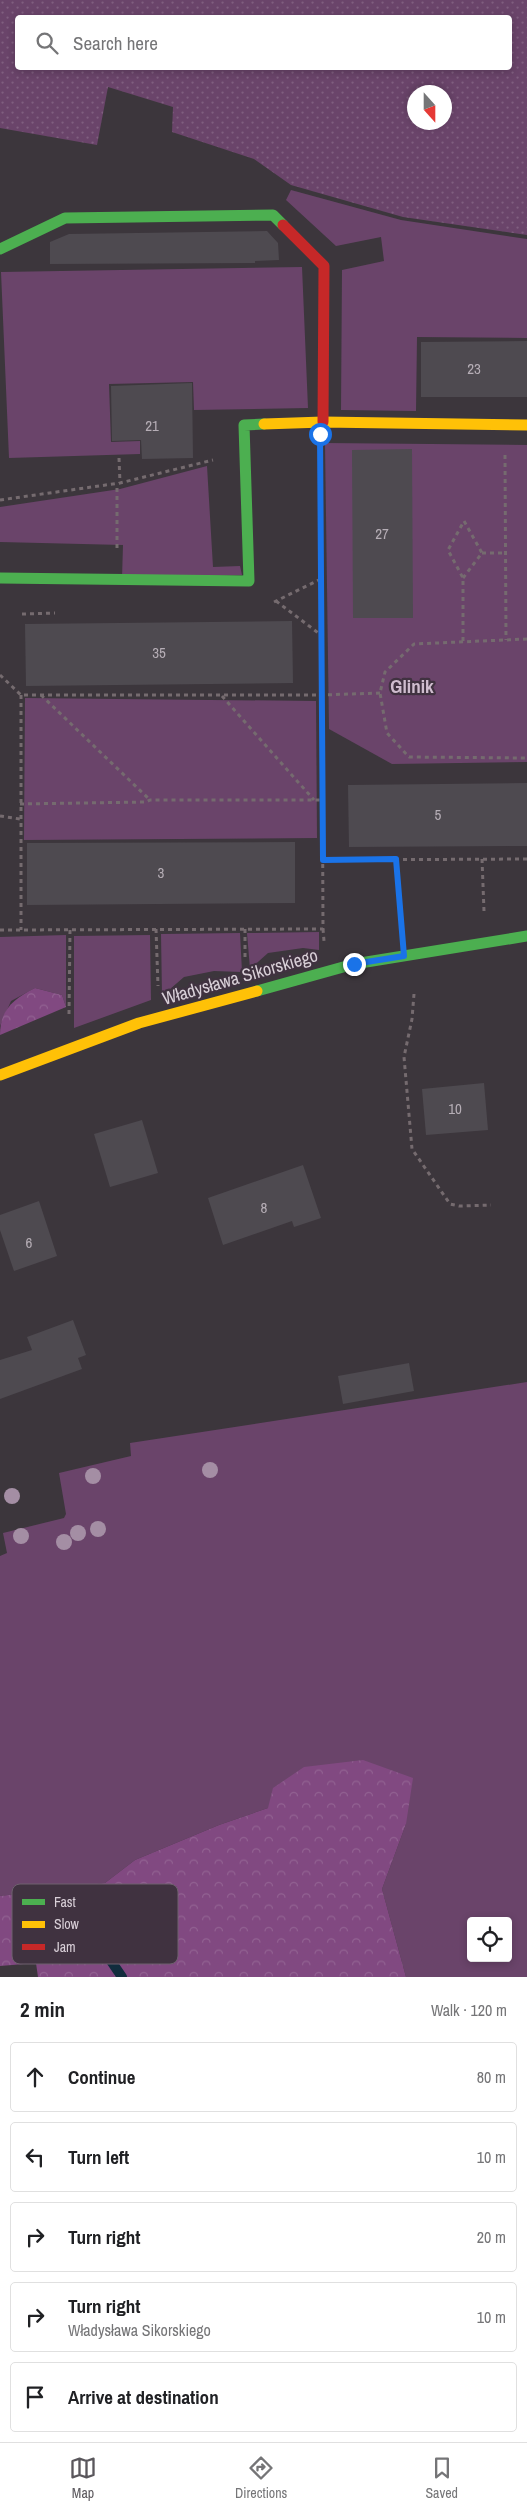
<!DOCTYPE html>
<html lang="en">
<head>
<meta charset="utf-8">
<style>
	body { margin:0; font-family:"Archivo Narrow",sans-serif; background:#f2f2f2; color:#202124 }
	.controls { position:absolute; right:15px; bottom:15px; display:grid; overflow:hidden; border-radius:5px; box-shadow:0 2px 8px #0003 }
	.controls button { width:45px; height:45px; display:grid; place-items:center; padding:0; border:0; border-bottom:1px solid #e0e0e0; background:#fff; color:#202124; font:25px sans-serif }
	.compass { position:absolute; left:407px; top:85px; width:45px; height:45px; border-radius:50%; background:#fff; box-shadow:0 2px 8px #0003; rotate:159deg }
	.stop { position:absolute; width:15px; height:15px; margin:-11px; border:4px solid #1a73e8; border-radius:50%; background:#fff }
	.stop.end { background:#1a73e8; border-color:#fff; box-shadow:0 1px 5px #0008 }
	.list { margin:0; padding:0; list-style:none }
	h2 { display:flex; justify-content:space-between; align-items:center; height:65px; margin:0; padding:0 20px; font-size:21px }
	h2 small { font-size:16px; font-weight:400; color:#757577 }
	.list li { display:grid; grid-template-columns:32px 1fr auto; gap:15px; align-items:center; box-sizing:border-box; height:70px; margin:0 10px 10px; padding:0 10px; border:1px solid #e0e0e0; border-radius:5px }
	.list b { display:block; font-size:19px; white-space:nowrap }
	.list p { margin:0; font-size:16px; white-space:nowrap; color:#757577 }
	.list em { font-size:16px; font-style:normal; color:#757577 }
	.icon { flex:none; width:28px; height:28px; fill:none; stroke:currentColor; stroke-width:2; stroke-linecap:round; stroke-linejoin:round }
	.map { position:relative; flex:none; width:527px; height:1977px; overflow:hidden }
	.search { position:absolute; background:#fff; box-shadow:0 2px 8px #0003; left:15px; right:15px; top:15px; height:55px; display:flex; align-items:center; gap:12px; box-sizing:border-box; padding:0 18px; border-radius:5px; color:#757577; font-size:19px }
	.sheet { height:465px; background:#fff }
	nav { display:flex; justify-content:space-around; align-items:center; box-sizing:border-box; height:70px; border-top:1px solid #e0e0e0; background:#fff; font-size:14px; color:#757577 }
	nav a { display:grid; justify-items:center; gap:2px }
	nav .on { color:#5a575c }
	.map>svg:first-child { display:block }
	.grass { fill:#6a446a; fill-rule:evenodd }
	.forest { fill:url(#forest-crowns) }
	.park { fill:url(#park-dots); fill-rule:evenodd }
	.lines { fill:none; stroke-linecap:round; stroke-linejoin:round }
	.stream { stroke:#112c3d; stroke-width:10 }
	.building { fill:#4e4a50 }
	.path { stroke:#756b6f; stroke-width:3; stroke-dasharray:4 4; stroke-linecap:butt }
	.fast { stroke:#4caf50; stroke-width:11 }
	.slow { stroke:#ffc107; stroke-width:11 }
	.jam { stroke:#c62828; stroke-width:11 }
	.tree { fill:#a48ea4 }
	.route { stroke:#1a73e8; stroke-width:6 }
	.labels { text-anchor:middle; stroke-width:4.5; stroke-linejoin:round; paint-order:stroke }
	.number-label { font-size:15px; fill:#b6aeb6 }
	.street-label { font-size:18px; fill:#d9d0d8; stroke:#403240 }
	.neighbourhood-label { font-size:19px; font-weight:bold; fill:#cfbdce; stroke:#403240 }
	.key { fill:#403240; stroke:#6e616e; stroke-width:1 }
	.key-label { font-size:14px; fill:#d9d0d8 }
</style>
</head>
<body>
<div class="map">
<svg width="527" height="1977" viewBox="0 0 527 1977">
	<defs>
		<pattern id="forest-crowns" width="20" height="18" patternUnits="userSpaceOnUse" patternTransform="scale(1.25)"><rect width="20" height="18" fill="#814981"/><path d="M2 6a3 3 0 1 1 6 0M12 15a3 3 0 1 1 6 0" fill="none" stroke="#926292"/></pattern>
		<pattern id="park-dots" width="8" height="8" patternUnits="userSpaceOnUse" patternTransform="scale(1.25)"><rect width="8" height="8" fill="#6a446a"/><path d="M2 2h.1M6 6h.1" fill="none" stroke="#7f5e7f" stroke-width="1.8" stroke-linecap="round"/></pattern>
	</defs>
	<rect width="100%" height="100%" fill="#3c363c"/>
	<g class="grass">
		<path d="M 291,190 L 401,220 L 527,239 L 527,338 L 417,337 L 416,411 L 341,410 L 342,270 L 384,261 L 381,237 L 336,246 L 286,200 Z"/>
		<path d="M 302,267 L 308,408 L 194,410 L 193,382 L 109,384 L 111,442 L 140,441 L 140,454 L 9,458 L 1,272 Z"/>
		<path d="M 325,443 L 527,445 L 527,762 L 392,764 L 329,729 Z"/>
		<path d="M 207,466 L 213,567 L 240,566 L 242,575 L 122,578 L 123,545 L 0,542 L 0,507 L 120,489 Z"/>
		<path d="M 25,698 L 316,701 L 317,838 L 24,840 Z"/>
		<path d="M 319,932 L 319,950 L 303,948 L 268,953 L 250,969 L 247,933 Z"/>
		<path d="M 240,933 L 242,972 L 214,971 L 184,977 L 162,996 L 161,934 Z"/>
		<path d="M 66,935 L 66,1007 L 62,995 L 35,988 L 11,1001 L 0,1026 L 0,937 Z"/>
		<path d="M 150,935 L 151,1000 L 74,1028 L 74,936 Z"/>
		<path d="M 527,1382 L 527,1977 L 406,1977 L 382,1889 L 406,1824 L 268,1808 L 219,1825 L 135,1860 L 105,1883 L 0,1896 L 0,1556 L 7,1553 L 3,1533 L 64,1518 L 66,1514 L 59,1473 L 131,1456 L 130,1443 ZM 471,1921 L 508,1921 L 508,1958 L 471,1958 Z"/>
	</g>
	<g class="forest">
		<path d="M 35,988 L 62,995 L 66,1007 L 0,1035 C 0,1010 13,999 35,988 Z"/>
		<path d="M 363,1760 L 413,1778 L 406,1824 L 382,1889 L 406,1977 L 38,1977 L 36,1963 L 0,1966 L 0,1896 L 105,1883 L 135,1860 L 219,1825 L 268,1808 L 273,1788 L 304,1767 Z"/>
	</g>
	<path class="park" d="M 0,0 L 527,0 L 527,235 L 403,217 L 291,185 L 254,159 L 172,132 L 173,107 L 108,87 L 97,145 L 0,128 ZM 18,18 L 510,18 L 510,68 L 18,68 ZM 414,92 L 444,92 L 444,122 L 414,122 Z"/>
	<g class="lines">
		<path class="stream" d="M 109,1958 L 122,1977"/>
	</g>
	<g class="building">
		<path d="M 267,231 L 278,243 L 279,260 L 255,261 L 255,263 L 50,264 L 50,242 L 69,234 Z"/>
		<path d="M 527,341 L 527,397 L 421,397 L 421,342 Z"/>
		<path d="M 192,383 L 193,458 L 142,459 L 141,440 L 112,441 L 111,386 Z"/>
		<path d="M 412,449 L 413,618 L 353,618 L 352,450 Z"/>
		<path d="M 292,621 L 293,683 L 26,686 L 25,624 Z"/>
		<path d="M 527,783 L 527,846 L 349,847 L 348,785 Z"/>
		<path d="M 295,842 L 295,903 L 27,905 L 27,843 Z"/>
		<path d="M 484,1083 L 488,1130 L 426,1135 L 422,1089 Z"/>
		<path d="M 142,1120 L 158,1173 L 110,1187 L 94,1134 Z"/>
		<path d="M 303,1165 L 321,1218 L 294,1227 L 292,1221 L 223,1245 L 208,1198 Z"/>
		<path d="M 39,1201 L 57,1256 L 14,1271 L 0,1230 L 0,1215 Z"/>
		<path d="M 73,1320 L 86,1355 L 78,1358 L 82,1369 L 0,1399 L 0,1360 L 32,1350 L 27,1337 Z"/>
		<path d="M 409,1363 L 414,1391 L 343,1404 L 338,1376 Z"/>
	</g>
	<g class="lines">
		<g class="path">
			<path d="M 505,455 L 506,640"/>
			<path d="M 119,458 L 120,483"/>
			<path d="M 0,500 L 120,483 L 213,460"/>
			<path d="M 117,548 L 117,484"/>
			<path d="M 482,553 L 506,553"/>
			<path d="M 276,601 L 321,635"/>
			<path d="M 274,602 L 321,579"/>
			<path d="M 22,614 L 55,613"/>
			<path d="M 527,639 L 414,644 L 385,672 L 380,693 L 387,733 L 409,757 L 527,758"/>
			<path d="M 463,641 L 463,578 L 448,550 L 464,521 L 482,553 L 463,578"/>
			<path d="M 0,675 L 21,695 L 321,695 L 380,693"/>
			<path d="M 21,695 L 21,930"/>
			<path d="M 41,695 L 150,800"/>
			<path d="M 222,696 L 314,800"/>
			<path d="M 20,804 L 146,802 L 150,800 L 322,800"/>
			<path d="M 0,816 L 20,819"/>
			<path d="M 396,859 L 401,923"/>
			<path d="M 482,859 L 484,911"/>
			<path d="M 323,860 L 527,859"/>
			<path d="M 156,929 L 158,986"/>
			<path d="M 245,929 L 245,961"/>
			<path d="M 323,929 L 324,941"/>
			<path d="M 0,930 L 323,929 L 321,453"/>
			<path d="M 414,994 L 412,1019 L 404,1057 L 412,1149 L 450,1204 L 459,1206 L 491,1205"/>
			<path d="M 69,1014 L 70,930"/>
		</g>
		<g class="fast">
			<path d="M 0,249 L 65,218 L 273,215 L 283,225"/>
			<path d="M 0,578 L 249,581 L 244,425 L 264,424"/>
			<path d="M 257,991 L 354,964 L 527,936"/>
		</g>
		<g class="slow">
			<path d="M 264,424 L 323,422 L 527,425"/>
			<path d="M 0,1075 L 139,1023 L 257,991"/>
		</g>
		<path class="jam" d="M 283,225 L 324,266 L 323,422"/>
	</g>
	<g class="tree">
		<circle cx="210" cy="1470" r="8"/>
		<circle cx="93" cy="1476" r="8"/>
		<circle cx="12" cy="1496" r="8"/>
		<circle cx="98" cy="1529" r="8"/>
		<circle cx="78" cy="1533" r="8"/>
		<circle cx="21" cy="1536" r="8"/>
		<circle cx="64" cy="1542" r="8"/>
	</g>
	<g class="lines">
		<path class="route" d="M 320,434 L 323,860 L 396,859 L 404,956 L 354,964"/>
	</g>
	<g class="labels">
		<g class="number-label">
			<text x="474" y="374">23</text>
			<text x="152" y="431">21</text>
			<text x="382" y="539">27</text>
			<text x="159" y="658">35</text>
			<text x="438" y="820">5</text>
			<text x="161" y="878">3</text>
			<text x="455" y="1114">10</text>
			<text x="264" y="1213">8</text>
			<text x="29" y="1248">6</text>
		</g>
		<g class="street-label">
			<text transform="translate(240 977) rotate(-16)" y="6">Władysława Sikorskiego</text>
		</g>
		<g class="neighbourhood-label">
			<text x="412" y="693">Glinik</text>
		</g>
	</g>
	<rect x="12" y="1884" width="166" height="80" rx="8" class="key"/>
	<rect x="22" y="1899" width="23" height="6" fill="#4caf50"/>
	<rect x="22" y="1921" width="23" height="7" fill="#ffc107"/>
	<rect x="22" y="1944" width="23" height="6" fill="#c62828"/>
	<g class="key-label">
		<text x="54" y="1907">Fast</text>
		<text x="54" y="1929">Slow</text>
		<text x="54" y="1952">Jam</text>
	</g>
</svg>
<div class="controls">
<button><svg class="icon" aria-label="locate" viewBox="0 0 24 24"><circle cx="12" cy="12" r="6"/><path d="M12 2v4M12 18v4M2 12h4M18 12h4"/></svg></button>
</div>
<svg class="compass" viewBox="-18 -18 36 36"><path d="M0-13l5 13h-10z" fill="#e53935"/><path d="M0 13l5-13h-10z" fill="#757577"/></svg>
<div class="stop" style="left:320px;top:434px"></div>
<div class="stop end" style="left:354px;top:964px"></div>
<div class="search"><svg class="icon" aria-label="search" viewBox="0 0 24 24"><circle cx="10" cy="10" r="6"/><path d="M15 15l6 6"/></svg>Search here</div>
</div>
<section class="sheet">
<h2>2 min<small>Walk · 120 m</small></h2>
<ul class="list">
<li><svg class="icon" aria-label="ahead" viewBox="0 0 24 24"><path d="M12 20V5M6 11l6-6 6 6"/></svg><div><b>Continue</b></div><em>80 m</em></li>
<li><svg class="icon" aria-label="left" viewBox="0 0 24 24"><path d="M17 20v-9H6M10 6l-5 5 5 5"/></svg><div><b>Turn left</b></div><em>10 m</em></li>
<li><svg class="icon" aria-label="right" viewBox="0 0 24 24"><path d="M7 20v-9h11M14 6l5 5-5 5"/></svg><div><b>Turn right</b></div><em>20 m</em></li>
<li><svg class="icon" aria-label="right" viewBox="0 0 24 24"><path d="M7 20v-9h11M14 6l5 5-5 5"/></svg><div><b>Turn right</b><p>Władysława Sikorskiego</p></div><em>10 m</em></li>
<li><svg class="icon" aria-label="arrive" viewBox="0 0 24 24"><path d="M6 21V4h12l-3 4 3 4H6"/></svg><div><b>Arrive at destination</b></div></li>
</ul>
</section>
<nav>
<a class="on"><svg class="icon" aria-label="map" viewBox="0 0 24 24"><path d="M3 6l6-2 6 2 6-2v14l-6 2-6-2-6 2zM9 4v14M15 6v14"/></svg>Map</a>
<a><svg class="icon" aria-label="directions" viewBox="0 0 24 24"><path d="M12 3l9 9-9 9-9-9zM9 14v-3h6M13 9l2 2-2 2"/></svg>Directions</a>
<a><svg class="icon" aria-label="saved" viewBox="0 0 24 24"><path d="M7 4h10v16l-5-4-5 4z"/></svg>Saved</a>
</nav>
</body>
</html>
